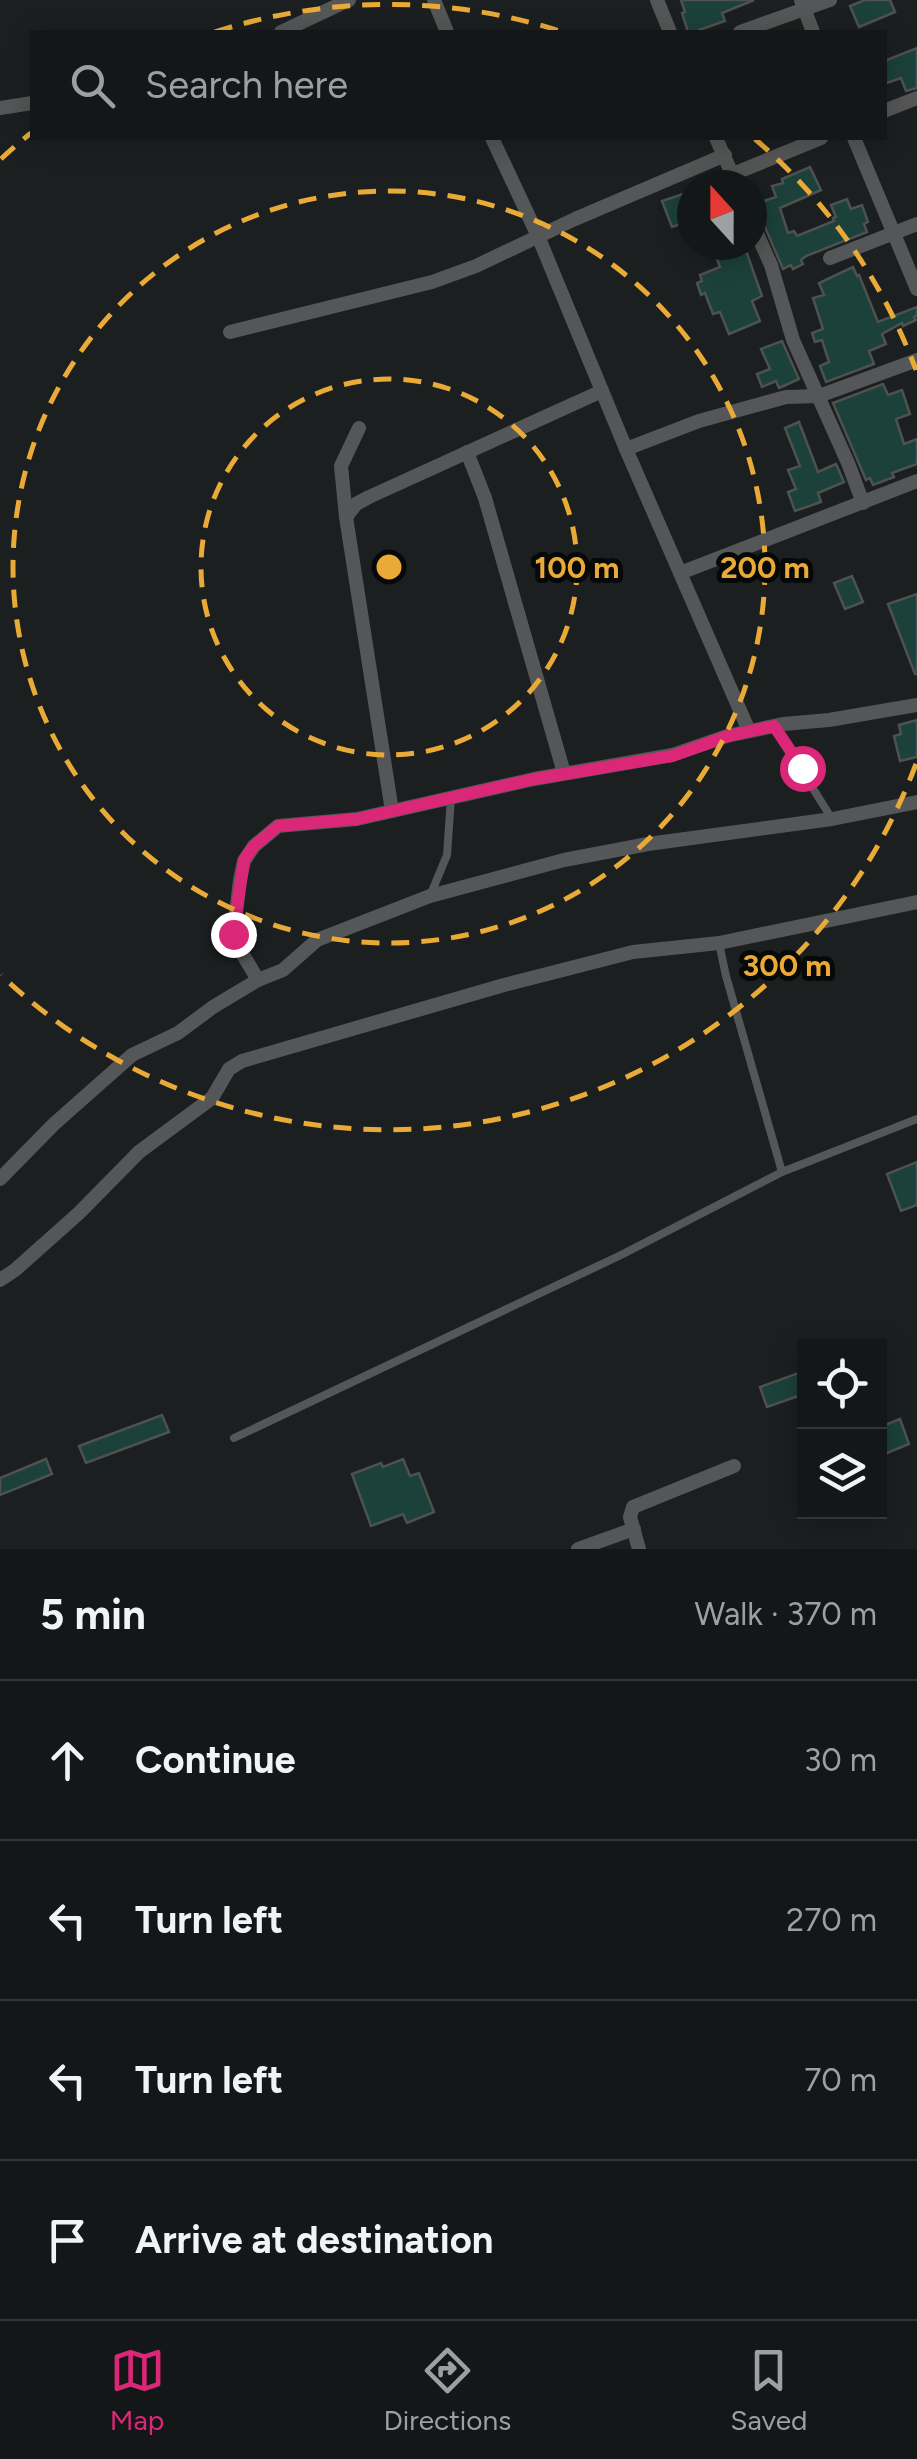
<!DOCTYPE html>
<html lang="en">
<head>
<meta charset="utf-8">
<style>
	body { margin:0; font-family:Figtree,sans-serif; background:#1d2020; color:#f1f3f6 }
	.controls { position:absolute; right:30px; bottom:30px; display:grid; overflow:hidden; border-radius:0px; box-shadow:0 5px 25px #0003 }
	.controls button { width:90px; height:90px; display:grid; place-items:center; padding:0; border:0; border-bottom:2px solid #333636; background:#141717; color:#f1f3f6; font:50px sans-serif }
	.compass { position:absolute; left:677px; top:170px; width:90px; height:90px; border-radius:50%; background:#141717; box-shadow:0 5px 25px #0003; rotate:339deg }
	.stop { position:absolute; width:30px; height:30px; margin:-22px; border:8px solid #db2777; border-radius:50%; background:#fff }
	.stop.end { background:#db2777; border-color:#fff; box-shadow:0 2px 10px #0008 }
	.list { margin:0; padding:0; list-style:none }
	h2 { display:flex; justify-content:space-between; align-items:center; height:130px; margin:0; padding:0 40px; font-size:42px }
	h2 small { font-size:32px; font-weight:400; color:#9d9fa1 }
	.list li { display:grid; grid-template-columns:65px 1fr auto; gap:30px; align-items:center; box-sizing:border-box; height:160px; padding:0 40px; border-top:2px solid #333636 }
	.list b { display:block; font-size:38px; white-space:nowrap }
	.list em { font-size:32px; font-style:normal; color:#9d9fa1 }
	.icon { flex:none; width:55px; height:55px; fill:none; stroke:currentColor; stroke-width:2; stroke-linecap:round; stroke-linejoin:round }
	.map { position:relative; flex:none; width:917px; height:1549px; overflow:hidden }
	.search { position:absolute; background:#141717; box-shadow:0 5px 25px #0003; left:30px; right:30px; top:30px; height:110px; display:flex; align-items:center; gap:25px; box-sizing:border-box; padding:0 35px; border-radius:0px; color:#9d9fa1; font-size:38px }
	.sheet { height:770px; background:#141717 }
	nav { display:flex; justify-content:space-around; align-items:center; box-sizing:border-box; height:140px; border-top:2px solid #333636; background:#141717; font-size:28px; color:#9d9fa1 }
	nav a { display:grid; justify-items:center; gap:5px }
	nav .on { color:#db2777 }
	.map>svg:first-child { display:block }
	.building { fill:#1c413a; stroke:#4d5251; stroke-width:2.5 }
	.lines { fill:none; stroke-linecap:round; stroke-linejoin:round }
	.lane { stroke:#555657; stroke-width:8 }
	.street { stroke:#555657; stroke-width:14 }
	.route { stroke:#db2777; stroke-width:12 }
	.ring { fill:none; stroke:#eaaa38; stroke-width:5; stroke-dasharray:18 12 }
	.centre { fill:#eaaa38; stroke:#070808; stroke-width:5 }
	.ring-label { font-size:30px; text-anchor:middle; font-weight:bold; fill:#eaaa38; stroke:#070808; stroke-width:10; stroke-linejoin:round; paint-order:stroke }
</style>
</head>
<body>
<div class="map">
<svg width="917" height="1549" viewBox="0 0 917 1549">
	<rect width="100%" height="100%" fill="#1b1f1f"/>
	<g class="building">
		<path d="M 681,0 L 754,0 L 722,13 L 725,21 L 699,30 L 700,32 L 688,32 L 682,13 L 685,12 Z"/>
		<path d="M 865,0 L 890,0 L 895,12 L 859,27 L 850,6 Z"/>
		<path d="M 917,48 L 917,88 L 906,91 L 901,78 L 884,84 L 884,61 Z"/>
		<path d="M 810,167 L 821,190 L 780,208 L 788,233 L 794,231 L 797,236 L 834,221 L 833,218 L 836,217 L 831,205 L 847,199 L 851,209 L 862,205 L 868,222 L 864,224 L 867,232 L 806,256 L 801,260 L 803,264 L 793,269 L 791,265 L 783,269 L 755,204 L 776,197 L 772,186 L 783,183 L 782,179 Z"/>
		<path d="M 692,191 L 692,220 L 672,227 L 662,201 Z"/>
		<path d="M 712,245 L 744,245 L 762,296 L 752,301 L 760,321 L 729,334 L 720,312 L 713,314 L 705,293 L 701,295 L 697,283 L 702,281 L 700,275 L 720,267 Z"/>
		<path d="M 853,267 L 857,276 L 859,275 L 878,322 L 917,307 L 917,315 L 914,317 L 916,320 L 903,326 L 902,323 L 882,334 L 886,344 L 869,351 L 874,364 L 826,382 L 820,366 L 829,362 L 822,340 L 815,342 L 812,333 L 823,329 L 813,298 L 824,295 L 819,283 Z"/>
		<path d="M 782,341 L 799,379 L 779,388 L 776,381 L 762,387 L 757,374 L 770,369 L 761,349 Z"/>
		<path d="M 883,384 L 888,395 L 902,390 L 910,414 L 896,419 L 904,444 L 917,439 L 917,464 L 892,473 L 894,477 L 873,485 L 870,478 L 866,480 L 833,403 Z"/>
		<path d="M 799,422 L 818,472 L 836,464 L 844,482 L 818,493 L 821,502 L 795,511 L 788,492 L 796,489 L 788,470 L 800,466 L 785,428 Z"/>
		<path d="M 852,576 L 863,602 L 845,609 L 834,583 Z"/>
		<path d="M 917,594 L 917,674 L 915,674 L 888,604 Z"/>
		<path d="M 917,720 L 917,757 L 900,761 L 894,736 L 901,734 L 899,725 Z"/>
		<path d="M 917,1162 L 917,1205 L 901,1211 L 887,1174 Z"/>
		<path d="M 804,1371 L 804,1394 L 767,1407 L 760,1387 Z"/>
		<path d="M 162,1415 L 169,1432 L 86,1463 L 79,1446 Z"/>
		<path d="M 900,1419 L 909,1444 L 880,1456 L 880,1427 Z"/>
		<path d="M 46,1459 L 52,1474 L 0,1495 L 0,1478 Z"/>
		<path d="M 403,1459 L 410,1476 L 419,1473 L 434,1512 L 407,1523 L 403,1514 L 371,1526 L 352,1474 L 381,1463 L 383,1467 Z"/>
	</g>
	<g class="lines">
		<g class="lane">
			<path d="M 774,726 L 832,819"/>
			<path d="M 430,896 L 447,855 L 451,798"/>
			<path d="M 719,943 L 726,976 L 782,1172"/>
			<path d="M 234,1438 L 621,1255 L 782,1172 L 917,1119"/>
		</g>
		<g class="street">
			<path d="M 434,0 L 447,32"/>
			<path d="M 657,0 L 670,32"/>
			<path d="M 801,0 L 813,32"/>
			<path d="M 281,32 L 349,0"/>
			<path d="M 740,32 L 830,0"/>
			<path d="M 0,108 L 32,103"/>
			<path d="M 884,111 L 917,98"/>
			<path d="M 492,138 L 538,236 L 626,449 L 749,731"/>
			<path d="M 716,138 L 737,185"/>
			<path d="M 854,138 L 917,289"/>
			<path d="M 733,174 L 821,138"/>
			<path d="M 752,223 L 771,265 L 793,340 L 848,463 L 863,503"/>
			<path d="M 830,258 L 917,224"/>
			<path d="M 230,332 L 432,282 L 476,266 L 575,219 L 725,155"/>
			<path d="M 626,449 L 699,421 L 786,397 L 819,396 L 917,360"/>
			<path d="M 467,452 L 485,498 L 564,773"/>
			<path d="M 346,517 L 341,466 L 359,428"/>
			<path d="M 680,573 L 917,481"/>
			<path d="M 392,811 L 346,517 L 356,504 L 369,497 L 602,391"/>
			<path d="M 258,980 L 233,938 L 240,880 L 244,861 L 254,846 L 278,826 L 357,819 L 534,779 L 672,755 L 727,736 L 783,724 L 829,720 L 917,705"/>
			<path d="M 0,1179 L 54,1124 L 132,1055 L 178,1033 L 213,1007 L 258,980 L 283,970 L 317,940 L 430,896 L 564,860 L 648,844 L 832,819 L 917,802"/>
			<path d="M 0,1280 L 15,1270 L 79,1213 L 139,1152 L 212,1098 L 229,1069 L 242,1061 L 504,985 L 633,952 L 719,943 L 917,902"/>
			<path d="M 578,1549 L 634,1529"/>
			<path d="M 639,1549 L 630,1517 L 633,1507 L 734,1466"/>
		</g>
	</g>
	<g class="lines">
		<path class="route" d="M 233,934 L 244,860 L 254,846 L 278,826 L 357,819 L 534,779 L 672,756 L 728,736 L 774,726 L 802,768"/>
	</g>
	<g class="ring">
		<circle cx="389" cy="567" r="188"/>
		<circle cx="389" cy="567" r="376"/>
		<path d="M916 764A563 563 0 0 1 1 975M1 159A563 563 0 0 1 31 133M215 32A563 563 0 0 1 563 32M755 139A563 563 0 0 1 916 370"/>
	</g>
	<circle cx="389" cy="567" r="15" class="centre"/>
	<g class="ring-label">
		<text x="577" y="578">100 m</text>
		<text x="765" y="578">200 m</text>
		<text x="787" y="976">300 m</text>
	</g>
</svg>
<div class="controls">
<button><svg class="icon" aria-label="locate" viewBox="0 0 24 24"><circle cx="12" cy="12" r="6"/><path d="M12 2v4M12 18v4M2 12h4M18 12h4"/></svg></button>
<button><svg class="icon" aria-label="layers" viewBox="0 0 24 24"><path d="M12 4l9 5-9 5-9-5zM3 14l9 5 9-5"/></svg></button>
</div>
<svg class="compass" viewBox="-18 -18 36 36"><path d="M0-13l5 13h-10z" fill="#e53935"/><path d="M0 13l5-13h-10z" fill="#9d9fa1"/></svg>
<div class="stop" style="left:802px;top:768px"></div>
<div class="stop end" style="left:233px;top:934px"></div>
<div class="search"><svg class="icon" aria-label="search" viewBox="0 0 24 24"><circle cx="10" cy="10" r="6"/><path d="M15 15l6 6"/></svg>Search here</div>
</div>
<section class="sheet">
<h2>5 min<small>Walk · 370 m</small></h2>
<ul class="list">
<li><svg class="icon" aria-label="ahead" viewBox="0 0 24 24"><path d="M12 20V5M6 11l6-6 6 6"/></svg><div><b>Continue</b></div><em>30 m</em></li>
<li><svg class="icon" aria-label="left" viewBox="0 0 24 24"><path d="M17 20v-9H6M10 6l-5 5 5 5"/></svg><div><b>Turn left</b></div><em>270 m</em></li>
<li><svg class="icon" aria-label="left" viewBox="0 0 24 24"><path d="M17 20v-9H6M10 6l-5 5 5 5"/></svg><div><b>Turn left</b></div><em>70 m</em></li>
<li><svg class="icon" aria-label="arrive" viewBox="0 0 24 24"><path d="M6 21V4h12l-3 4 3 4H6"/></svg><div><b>Arrive at destination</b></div></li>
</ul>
</section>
<nav>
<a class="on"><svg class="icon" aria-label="map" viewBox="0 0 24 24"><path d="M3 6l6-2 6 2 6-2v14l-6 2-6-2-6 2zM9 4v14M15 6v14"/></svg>Map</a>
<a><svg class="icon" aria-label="directions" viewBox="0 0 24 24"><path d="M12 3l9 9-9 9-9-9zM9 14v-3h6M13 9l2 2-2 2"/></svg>Directions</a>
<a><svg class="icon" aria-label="saved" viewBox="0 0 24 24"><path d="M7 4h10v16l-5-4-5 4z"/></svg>Saved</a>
</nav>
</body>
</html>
